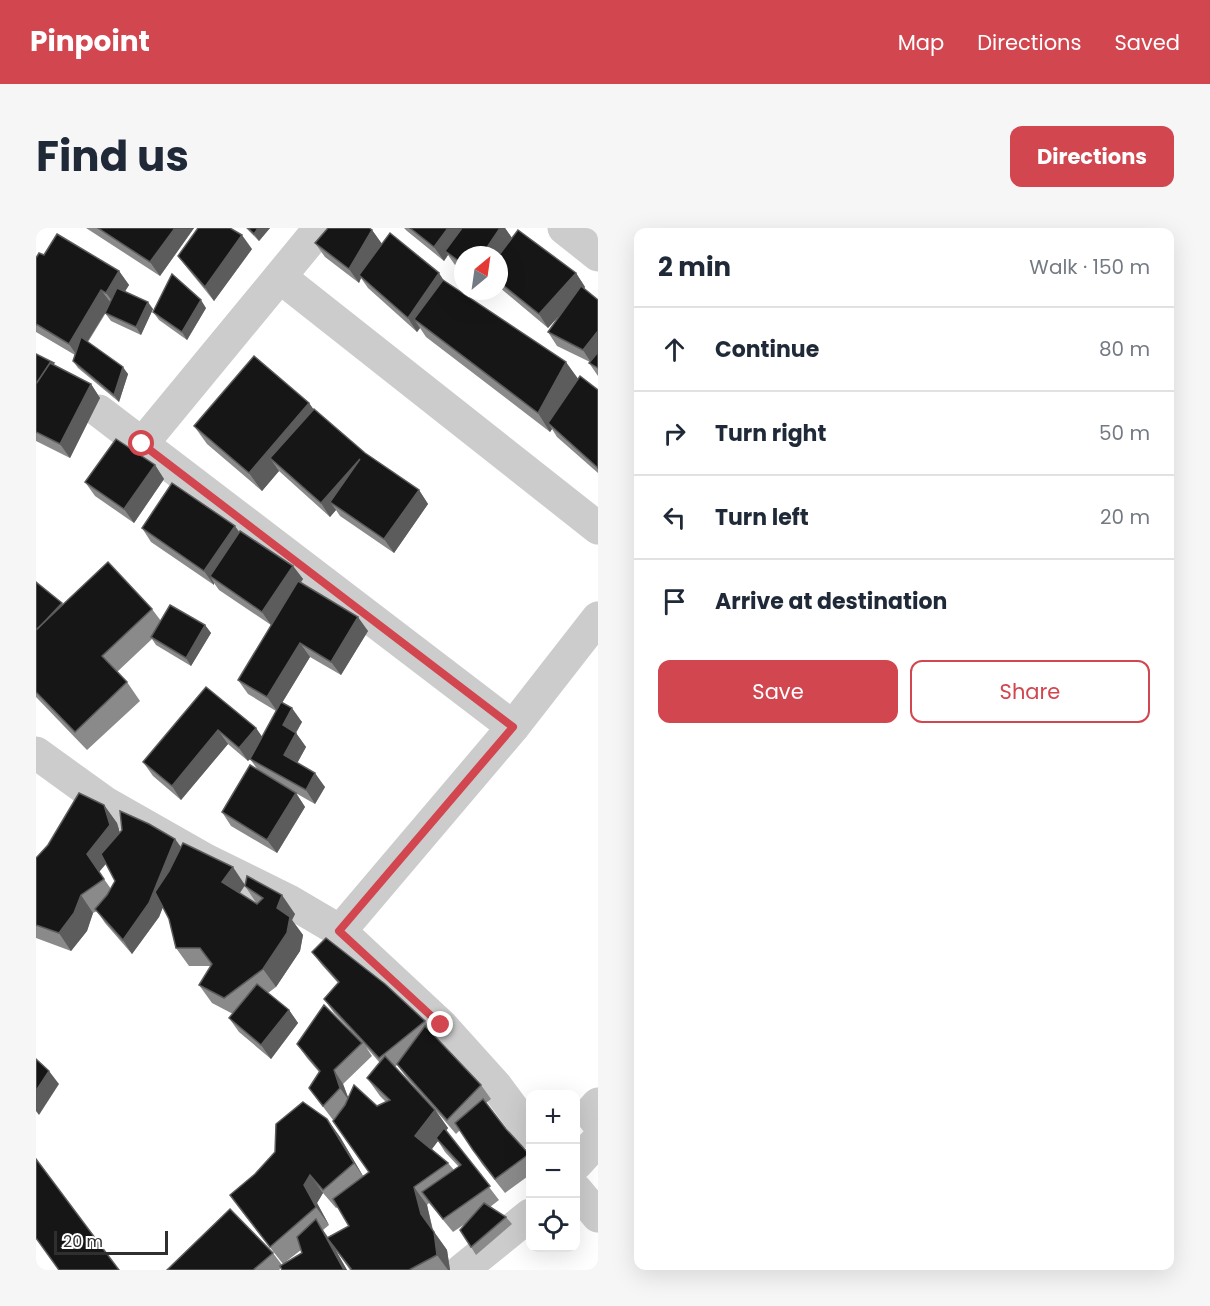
<!DOCTYPE html>
<html lang="en">
<head>
<meta charset="utf-8">
<style>
	body { margin:0; font-family:Poppins,sans-serif; background:#f6f6f7; color:#1f2937 }
	.controls { position:absolute; right:18px; bottom:18px; display:grid; overflow:hidden; border-radius:12px; box-shadow:0 6px 24px #0002 }
	.controls button { width:54px; height:54px; display:grid; place-items:center; padding:0; border:0; border-bottom:2px solid #e0e1e3; background:#fff; color:#1f2937; font:30px sans-serif }
	.compass { position:absolute; left:418px; top:18px; width:54px; height:54px; border-radius:50%; background:#fff; box-shadow:0 6px 24px #0002; rotate:29deg }
	.scale { position:absolute; left:18px; bottom:15px; width:114px; box-sizing:border-box; padding-left:6px; border:3px solid #2f2f2f; border-top:0; font-size:16px; line-height:21px; white-space:nowrap; color:#2f2f2f; -webkit-text-stroke:4px #fff; paint-order:stroke }
	.stop { position:absolute; width:18px; height:18px; margin:-14px; border:4px solid #d2464f; border-radius:50%; background:#fff }
	.stop.end { background:#d2464f; border-color:#fff; box-shadow:0 2px 6px #0008 }
	.list { margin:0; padding:0; list-style:none }
	h2 { display:flex; justify-content:space-between; align-items:center; height:78px; margin:0; padding:0 24px; font-size:26px }
	h2 small { font-size:20px; font-weight:400; color:#747a83 }
	.list li { display:grid; grid-template-columns:39px 1fr auto; gap:18px; align-items:center; box-sizing:border-box; height:84px; padding:0 24px; border-top:2px solid #e0e1e3 }
	.list b { display:block; font-size:22px; white-space:nowrap }
	.list em { font-size:20px; font-style:normal; color:#747a83 }
	.actions { display:flex; gap:12px; padding:18px 24px }
	.actions a { flex:1; padding:14px 0; border:2px solid #d2464f; border-radius:12px; text-align:center; font-size:21px; color:#d2464f }
	.actions .main { background:#d2464f; color:#fff }
	.icon { flex:none; width:33px; height:33px; fill:none; stroke:currentColor; stroke-width:2; stroke-linecap:round; stroke-linejoin:round }
	.map { position:relative; flex:none; width:562px; height:1042px; overflow:hidden; border-radius:12px }
	header { display:flex; align-items:center; gap:36px; box-sizing:border-box; height:84px; padding:0 30px; background:#d2464f; color:#fff }
	header strong { font-size:28px }
	nav { display:flex; gap:33px; margin-inline-start:auto; font-size:21px }
	.intro { display:flex; align-items:center; justify-content:space-between; box-sizing:border-box; height:144px; padding:0 36px }
	h1 { margin:0; font-size:42px }
	.button { padding:15px 27px; border-radius:12px; background:#d2464f; color:#fff; font-size:21px; font-weight:700 }
	main { display:flex; gap:36px; padding:0 36px }
	aside { flex:1; background:#fff; border-radius:12px; box-shadow:0 6px 24px #0002 }
	.map>svg:first-child { display:block }
	.lines { fill:none; stroke-linecap:round; stroke-linejoin:round }
	.street { stroke:#ccc; stroke-width:33 }
	.wall { fill:#8a8a8a; fill-rule:evenodd }
	.shaded-wall { fill:#5c5c5c }
	.building { fill:#161616; stroke:#5c5c5c; stroke-width:1.5 }
	.route { stroke:#d2464f; stroke-width:8 }
</style>
</head>
<body>
<header>
<strong>Pinpoint</strong>
<nav><a>Map</a><a>Directions</a><a>Saved</a></nav>
</header>
<div class="intro"><h1>Find us</h1><a class="button">Directions</a></div>
<main>
<div class="map">
<svg width="562" height="1042" viewBox="0 0 562 1042">
	<rect width="100%" height="100%" fill="#fff"/>
	<g class="lines">
		<g class="street">
			<path d="M 528,0 L 562,27"/>
			<path d="M 244,49 L 562,300"/>
			<path d="M 63,183 L 477,499"/>
			<path d="M 106,216 L 284,0"/>
			<path d="M 0,525 L 68,574 L 170,632 L 253,673 L 304,703 L 405,797 L 460,858 L 494,904"/>
			<path d="M 304,703 L 477,499 L 562,390"/>
			<path d="M 562,876 L 554,885 L 562,895"/>
			<path d="M 540,936 L 562,912"/>
			<path d="M 540,962 L 562,988"/>
			<path d="M 426,1042 L 494,987"/>
		</g>
	</g>
	<g class="wall">
		<path d="M 50,0 L 158,0 L 124,48 Z"/>
		<path d="M 210,0 L 234,0 L 223,13 Z"/>
		<path d="M 368,0 L 469,0 L 476,10 L 540,45 L 549,59 L 548,61 L 562,72 L 562,148 L 553,135 L 554,134 L 521,118 L 512,104 L 523,88 L 512,100 L 463,59 L 463,27 L 427,27 L 427,43 L 419,37 L 412,27 L 408,33 L 371,3 Z"/>
		<path d="M 336,2 L 346,16 L 408,53 L 542,151 L 562,162 L 562,245 L 521,209 L 516,201 L 514,204 L 390,109 L 384,100 L 381,104 L 332,60 L 325,50 L 323,55 L 289,29 L 279,15 Z"/>
		<path d="M 216,21 L 178,73 L 152,41 L 142,28 Z"/>
		<path d="M 8,27 L 83,43 L 93,57 L 89,63 L 117,81 L 105,107 L 75,93 L 69,85 L 71,83 L 52,114 L 92,146 L 83,174 L 42,140 L 37,133 L 39,127 L 0,104 L 0,30 Z"/>
		<path d="M 170,80 L 151,112 L 123,92 L 117,84 Z"/>
		<path d="M 0,126 L 20,138 L 55,156 L 64,170 L 34,230 L 0,213 Z"/>
		<path d="M 273,175 L 277,181 L 329,225 L 383,262 L 392,276 L 358,325 L 304,288 L 300,282 L 294,289 L 243,243 L 226,263 L 171,216 L 158,198 Z"/>
		<path d="M 119,237 L 128,251 L 98,295 L 59,268 L 49,254 Z"/>
		<path d="M 106,300 L 203,304 L 257,338 L 267,351 L 265,354 L 332,403 L 305,447 L 274,429 L 246,475 L 266,494 L 260,505 L 270,519 L 261,535 L 289,559 L 279,576 L 256,563 L 260,565 L 269,579 L 241,625 L 195,598 L 186,584 L 222,542 L 214,531 L 212,533 L 192,516 L 145,572 L 117,548 L 107,534 L 170,459 L 220,500 L 226,509 L 240,483 L 212,466 L 202,452 L 235,397 L 183,362 L 178,355 L 178,357 L 115,314 Z"/>
		<path d="M 0,354 L 27,377 L 116,381 L 125,393 L 169,397 L 175,405 L 155,438 L 120,417 L 116,411 L 81,444 L 91,454 L 104,473 L 51,522 L 0,469 Z"/>
		<path d="M 68,577 L 81,595 L 84,605 L 139,611 L 145,619 L 259,686 L 256,692 L 267,707 L 264,723 L 240,759 L 232,765 L 253,782 L 262,795 L 235,831 L 203,804 L 193,790 L 197,786 L 176,775 L 163,757 L 175,738 L 153,738 L 140,720 L 133,691 L 127,678 L 123,689 L 96,726 L 69,695 L 61,683 L 57,685 L 51,703 L 35,723 L 0,710 L 0,630 ZM 70,636 L 79,653 L 75,661 L 63,644 ZM 209,657 L 209,658 L 221,676 L 204,665 Z"/>
		<path d="M 276,724 L 389,793 L 398,807 L 445,857 L 455,871 L 450,875 L 470,901 L 495,929 L 495,946 L 469,965 L 446,936 L 424,902 L 420,906 L 401,884 L 412,900 L 410,903 L 463,972 L 454,979 L 470,989 L 476,996 L 440,1027 L 435,1019 L 429,996 L 417,1004 L 393,975 L 391,977 L 397,1002 L 411,1022 L 414,1042 L 314,1042 L 299,1021 L 311,1042 L 246,1042 L 245,1040 L 243,1042 L 131,1042 L 237,1025 L 246,1037 L 247,1036 L 207,985 L 194,967 L 291,891 L 304,909 L 327,948 L 333,944 L 301,887 L 297,892 L 273,860 L 283,844 L 271,830 L 261,816 L 314,802 L 298,785 L 288,771 L 302,755 L 286,737 ZM 330,819 L 344,835 L 331,850 L 344,868 L 350,874 L 341,878 L 312,870 L 307,856 L 336,828 ZM 361,837 L 370,849 L 390,872 L 359,839 ZM 402,913 L 409,924 L 423,939 L 418,942 L 412,935 L 396,921 ZM 287,965 L 300,980 L 302,979 L 313,998 L 292,1009 L 287,1002 L 293,997 L 281,975 ZM 265,1022 L 266,1025 L 249,1035 L 252,1032 Z"/>
	</g>
	<g class="shaded-wall">
		<path d="M 139,0 L 158,0 L 124,48 L 114,34 Z"/>
		<path d="M 222,0 L 234,0 L 223,13 L 218,6 Z"/>
		<path d="M 412,0 L 432,0 L 409,23 L 412,27 L 408,33 L 398,19 Z"/>
		<path d="M 464,0 L 469,0 L 476,10 L 463,27 L 446,27 Z"/>
		<path d="M 336,2 L 346,16 L 323,47 L 325,50 L 323,55 L 313,41 Z"/>
		<path d="M 206,7 L 216,21 L 178,73 L 169,59 Z"/>
		<path d="M 83,43 L 93,57 L 80,78 L 70,65 Z"/>
		<path d="M 403,45 L 412,59 L 378,91 L 384,100 L 381,104 L 372,90 Z"/>
		<path d="M 540,45 L 549,59 L 512,100 L 503,86 Z"/>
		<path d="M 65,62 L 75,75 L 42,129 L 33,116 Z"/>
		<path d="M 165,72 L 170,80 L 151,112 L 146,104 Z"/>
		<path d="M 112,74 L 117,81 L 105,107 L 100,99 Z"/>
		<path d="M 562,103 L 562,129 L 556,136 L 547,122 Z"/>
		<path d="M 530,134 L 543,152 L 512,195 L 516,201 L 514,204 L 502,185 Z"/>
		<path d="M 87,139 L 92,146 L 83,174 L 78,167 Z"/>
		<path d="M 55,156 L 64,170 L 34,230 L 24,216 Z"/>
		<path d="M 273,175 L 286,193 L 234,230 L 243,243 L 226,263 L 213,245 Z"/>
		<path d="M 324,231 L 294,274 L 300,282 L 294,289 L 285,275 Z"/>
		<path d="M 119,237 L 128,251 L 98,295 L 88,281 Z"/>
		<path d="M 383,262 L 392,276 L 358,325 L 348,311 Z"/>
		<path d="M 199,298 L 209,312 L 174,348 L 178,355 L 178,357 L 168,343 Z"/>
		<path d="M 257,338 L 267,351 L 235,397 L 226,384 Z"/>
		<path d="M 322,389 L 332,403 L 305,447 L 295,434 Z"/>
		<path d="M 169,397 L 175,405 L 155,438 L 150,430 Z"/>
		<path d="M 264,415 L 274,429 L 241,483 L 231,469 Z"/>
		<path d="M 256,480 L 266,494 L 256,511 L 247,497 Z"/>
		<path d="M 220,500 L 229,513 L 212,533 L 203,520 Z"/>
		<path d="M 182,502 L 192,516 L 145,572 L 136,558 Z"/>
		<path d="M 260,505 L 270,519 L 258,541 L 248,527 Z"/>
		<path d="M 279,545 L 289,559 L 279,576 L 270,562 Z"/>
		<path d="M 260,565 L 269,579 L 241,625 L 231,612 Z"/>
		<path d="M 68,577 L 81,595 L 87,615 L 63,644 L 80,669 L 51,626 Z"/>
		<path d="M 139,611 L 149,625 L 123,689 L 96,726 L 87,712 Z"/>
		<path d="M 197,639 L 209,657 L 199,672 L 186,654 Z"/>
		<path d="M 45,667 L 57,685 L 51,703 L 35,723 L 23,705 Z"/>
		<path d="M 246,667 L 259,686 L 256,692 L 267,707 L 264,723 L 240,759 L 227,741 L 241,680 Z"/>
		<path d="M 253,782 L 262,795 L 235,831 L 225,817 Z"/>
		<path d="M 298,842 L 307,856 L 314,874 L 304,860 Z"/>
		<path d="M 13,843 L 23,856 L 3,887 L 0,883 L 0,863 Z"/>
		<path d="M 399,882 L 412,900 L 402,913 L 400,910 L 402,913 L 392,926 L 379,908 Z"/>
		<path d="M 291,891 L 304,909 L 330,953 L 318,935 Z"/>
		<path d="M 274,947 L 287,965 L 281,975 L 293,997 L 280,979 L 268,957 Z"/>
		<path d="M 378,959 L 391,977 L 397,1004 L 385,986 Z"/>
		<path d="M 280,991 L 292,1010 L 291,1010 L 299,1021 L 311,1042 L 308,1042 Z"/>
		<path d="M 398,1004 L 411,1022 L 414,1042 L 412,1042 L 401,1027 Z"/>
	</g>
	<g class="building">
		<path d="M 62,0 L 139,0 L 114,34 Z"/>
		<path d="M 162,0 L 194,0 L 206,7 L 169,59 L 142,28 Z"/>
		<path d="M 212,0 L 222,0 L 218,6 Z"/>
		<path d="M 292,0 L 333,0 L 336,2 L 313,41 L 279,15 Z"/>
		<path d="M 374,0 L 412,0 L 398,19 Z"/>
		<path d="M 426,0 L 464,0 L 446,27 L 427,27 L 427,36 L 409,23 Z"/>
		<path d="M 482,2 L 540,45 L 503,86 L 463,54 L 463,27 Z"/>
		<path d="M 354,5 L 403,45 L 372,90 L 323,47 Z"/>
		<path d="M 21,6 L 83,43 L 70,65 L 65,62 L 33,116 L 0,96 L 0,30 L 3,25 L 8,27 Z"/>
		<path d="M 136,46 L 165,72 L 146,104 L 117,84 Z"/>
		<path d="M 407,52 L 530,134 L 502,185 L 378,91 Z"/>
		<path d="M 545,58 L 562,72 L 562,103 L 547,122 L 512,104 Z"/>
		<path d="M 81,60 L 112,74 L 100,99 L 69,85 Z"/>
		<path d="M 45,109 L 87,139 L 78,167 L 37,133 Z"/>
		<path d="M 562,124 L 562,140 L 553,135 Z"/>
		<path d="M 0,126 L 18,135 L 17,136 L 14,135 L 0,156 Z"/>
		<path d="M 218,128 L 273,175 L 213,245 L 158,198 Z"/>
		<path d="M 14,135 L 55,156 L 24,216 L 0,204 L 0,156 Z"/>
		<path d="M 544,148 L 562,162 L 562,240 L 512,195 Z"/>
		<path d="M 278,181 L 329,225 L 383,262 L 348,311 L 294,274 L 324,231 L 285,275 L 234,230 Z"/>
		<path d="M 80,211 L 119,237 L 88,281 L 49,254 Z"/>
		<path d="M 136,255 L 199,298 L 168,343 L 106,300 Z"/>
		<path d="M 204,303 L 257,338 L 226,384 L 174,348 Z"/>
		<path d="M 72,334 L 116,381 L 66,428 L 91,454 L 39,504 L 0,464 L 0,402 Z"/>
		<path d="M 262,353 L 322,389 L 295,434 L 264,415 L 231,469 L 202,452 Z"/>
		<path d="M 0,354 L 26,375 L 11,391 L 0,402 Z"/>
		<path d="M 134,377 L 169,397 L 150,430 L 115,409 Z"/>
		<path d="M 170,459 L 220,500 L 203,520 L 182,502 L 136,558 L 107,534 Z"/>
		<path d="M 245,474 L 256,480 L 247,497 L 260,505 L 248,527 L 279,545 L 270,562 L 214,531 Z"/>
		<path d="M 214,537 L 260,565 L 231,612 L 186,584 Z"/>
		<path d="M 43,565 L 68,577 L 74,597 L 51,626 L 68,651 L 45,667 L 38,685 L 23,705 L 0,697 L 0,630 L 12,617 Z"/>
		<path d="M 84,583 L 113,596 L 139,611 L 113,675 L 87,712 L 59,681 L 71,667 L 79,653 L 65,626 L 86,602 Z"/>
		<path d="M 147,615 L 197,639 L 186,654 L 221,676 L 227,670 L 209,658 L 211,648 L 246,667 L 241,680 L 254,689 L 251,705 L 227,741 L 188,770 L 163,757 L 176,736 L 164,720 L 140,720 L 133,691 L 119,664 L 133,643 Z"/>
		<path d="M 290,710 L 349,756 L 389,793 L 343,830 L 288,771 L 303,754 L 276,724 Z"/>
		<path d="M 221,756 L 253,782 L 225,817 L 193,790 Z"/>
		<path d="M 288,777 L 326,815 L 298,842 L 304,860 L 287,878 L 273,860 L 284,843 L 261,816 Z"/>
		<path d="M 389,798 L 445,857 L 411,892 L 361,836 Z"/>
		<path d="M 349,828 L 399,882 L 379,908 L 412,935 L 378,959 L 385,986 L 398,1004 L 401,1027 L 373,1042 L 316,1042 L 291,1010 L 313,998 L 297,971 L 333,944 L 297,893 L 309,877 L 318,857 L 341,878 L 354,872 L 331,850 Z"/>
		<path d="M 0,831 L 13,843 L 0,863 Z"/>
		<path d="M 447,871 L 470,901 L 493,926 L 459,951 L 437,922 L 419,895 Z"/>
		<path d="M 267,874 L 291,891 L 318,935 L 287,962 L 274,947 L 268,957 L 280,979 L 234,1019 L 194,967 L 219,946 L 239,924 L 240,896 Z"/>
		<path d="M 408,900 L 454,958 L 407,991 L 386,964 L 425,937 L 400,910 Z"/>
		<path d="M 0,931 L 83,1042 L 23,1042 L 0,1010 Z"/>
		<path d="M 448,975 L 470,989 L 435,1019 L 424,1002 Z"/>
		<path d="M 194,981 L 237,1025 L 217,1042 L 131,1042 Z"/>
		<path d="M 280,991 L 308,1042 L 246,1042 L 244,1038 L 266,1025 L 261,1009 Z"/>
	</g>
	<g class="lines">
		<path class="route" d="M 106,216 L 477,499 L 303,703 L 405,797"/>
	</g>
</svg>
<div class="controls">
<button>+</button>
<button>−</button>
<button><svg class="icon" aria-label="locate" viewBox="0 0 24 24"><circle cx="12" cy="12" r="6"/><path d="M12 2v4M12 18v4M2 12h4M18 12h4"/></svg></button>
</div>
<svg class="compass" viewBox="-18 -18 36 36"><path d="M0-13l5 13h-10z" fill="#e53935"/><path d="M0 13l5-13h-10z" fill="#747a83"/></svg>
<div class="scale">20 m</div>
<div class="stop" style="left:106px;top:216px"></div>
<div class="stop end" style="left:405px;top:797px"></div>
</div>
<aside>
<h2>2 min<small>Walk · 150 m</small></h2>
<ul class="list">
<li><svg class="icon" aria-label="ahead" viewBox="0 0 24 24"><path d="M12 20V5M6 11l6-6 6 6"/></svg><div><b>Continue</b></div><em>80 m</em></li>
<li><svg class="icon" aria-label="right" viewBox="0 0 24 24"><path d="M7 20v-9h11M14 6l5 5-5 5"/></svg><div><b>Turn right</b></div><em>50 m</em></li>
<li><svg class="icon" aria-label="left" viewBox="0 0 24 24"><path d="M17 20v-9H6M10 6l-5 5 5 5"/></svg><div><b>Turn left</b></div><em>20 m</em></li>
<li><svg class="icon" aria-label="arrive" viewBox="0 0 24 24"><path d="M6 21V4h12l-3 4 3 4H6"/></svg><div><b>Arrive at destination</b></div></li>
</ul>
<div class="actions"><a class="main">Save</a><a>Share</a></div>
</aside>
</main>
</body>
</html>
